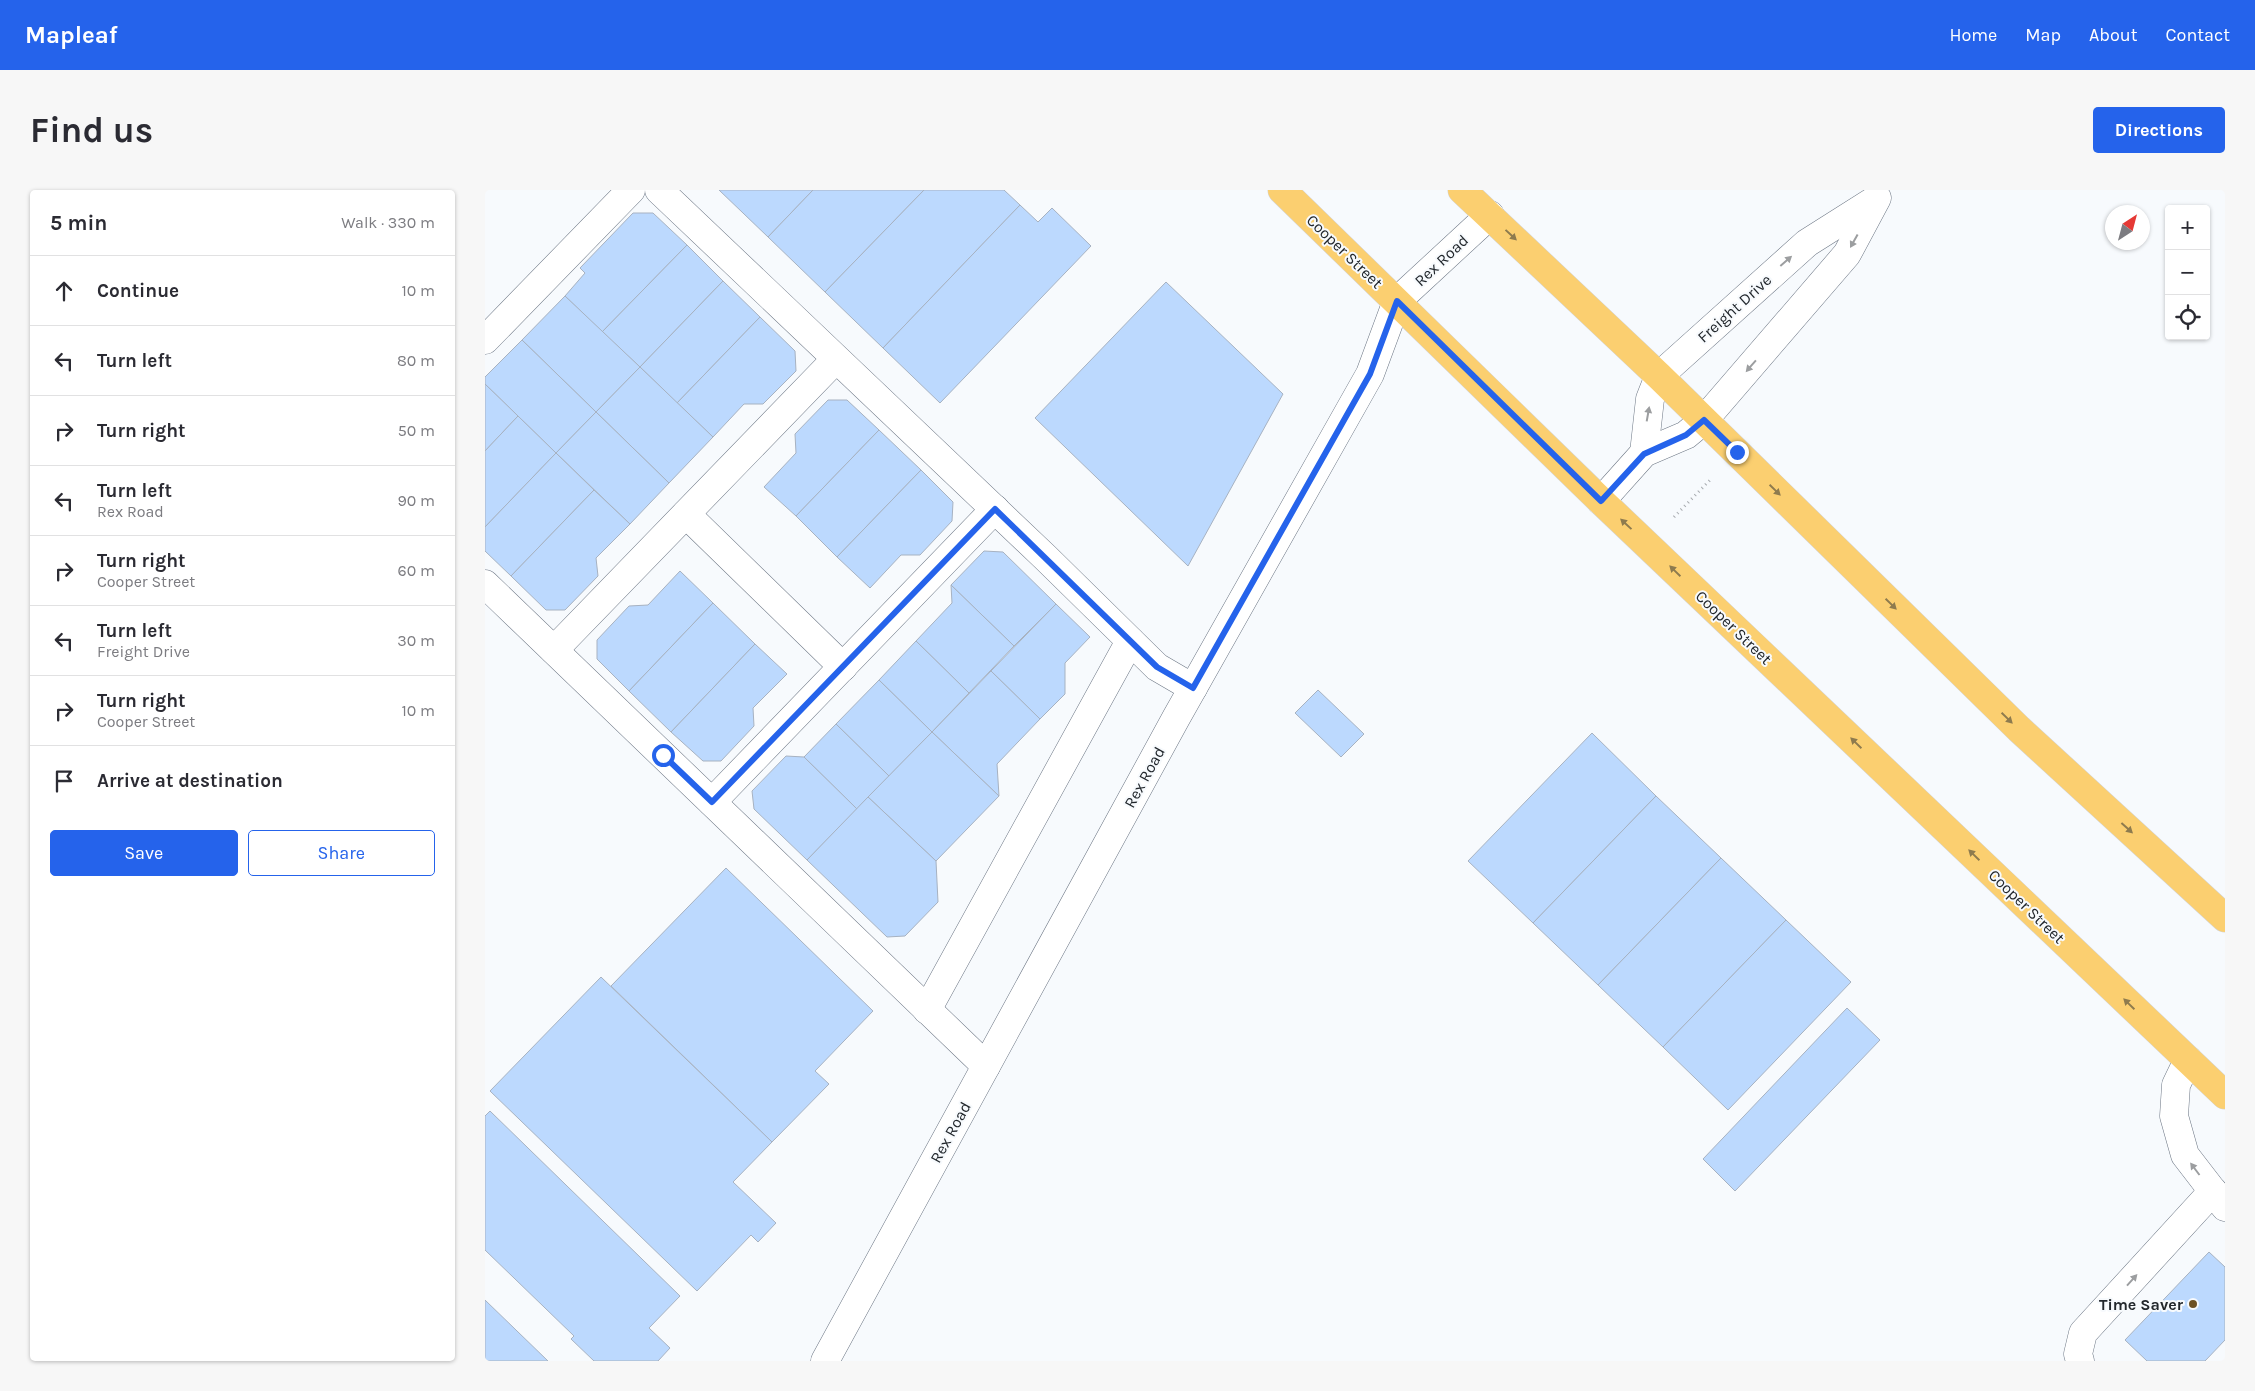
<!DOCTYPE html>
<html lang="en">
<head>
<meta charset="utf-8">
<style>
	body { margin:0; font-family:Karla,sans-serif; background:#f7f7f7; color:#2b2b33 }
	.controls { position:absolute; right:15px; top:15px; display:grid; overflow:hidden; border-radius:5px; box-shadow:0 1px 4px #0004 }
	.controls button { width:45px; height:45px; display:grid; place-items:center; padding:0; border:0; border-bottom:1px solid #e1e1e2; background:#fff; color:#2b2b33; font:25px sans-serif }
	.compass { position:absolute; left:1620px; top:15px; width:45px; height:45px; border-radius:50%; background:#fff; box-shadow:0 1px 4px #0004; rotate:36deg }
	.stop { position:absolute; width:15px; height:15px; margin:-11px; border:4px solid #2563eb; border-radius:50%; background:#fff }
	.stop.end { background:#2563eb; border-color:#fff; box-shadow:0 1px 5px #0008 }
	.list { margin:0; padding:0; list-style:none }
	h2 { display:flex; justify-content:space-between; align-items:center; height:65px; margin:0; padding:0 20px; font-size:21px }
	h2 small { font-size:16px; font-weight:400; color:#7c7c81 }
	.list li { display:grid; grid-template-columns:32px 1fr auto; gap:15px; align-items:center; box-sizing:border-box; height:70px; padding:0 20px; border-top:1px solid #e1e1e2 }
	.list b { display:block; font-size:19px; white-space:nowrap }
	.list p { margin:0; font-size:16px; white-space:nowrap; color:#7c7c81 }
	.list em { font-size:16px; font-style:normal; color:#7c7c81 }
	.actions { display:flex; gap:10px; padding:15px 20px }
	.actions a { flex:1; padding:11px 0; border:1px solid #2563eb; border-radius:5px; text-align:center; font-size:18px; color:#2563eb }
	.actions .main { background:#2563eb; color:#fff }
	.icon { flex:none; width:28px; height:28px; fill:none; stroke:currentColor; stroke-width:2; stroke-linecap:round; stroke-linejoin:round }
	.map { position:relative; flex:none; width:1740px; height:1171px; overflow:hidden; border-radius:5px }
	header { display:flex; align-items:center; gap:30px; box-sizing:border-box; height:70px; padding:0 25px; background:#2563eb; color:#fff }
	header strong { font-size:24px }
	nav { display:flex; gap:28px; margin-inline-start:auto; font-size:18px }
	.intro { display:flex; align-items:center; justify-content:space-between; box-sizing:border-box; height:120px; padding:0 30px }
	h1 { margin:0; font-size:35px }
	.button { padding:12px 22px; border-radius:5px; background:#2563eb; color:#fff; font-size:18px; font-weight:700 }
	main { display:flex; gap:30px; padding:0 30px }
	aside { flex:1; background:#fff; border-radius:5px; box-shadow:0 1px 4px #0004 }
	.map>svg:first-child { display:block }
	.building { fill:#bcd9fe; stroke:#a7b2c1 }
	.lines { fill:none; stroke-linecap:round; stroke-linejoin:round }
	.minor-casing { stroke:#6c7684; stroke-width:29 }
	.major-casing { stroke:#d3d4d5; stroke-width:29 }
	.path { stroke:#a8acb0; stroke-width:3; stroke-dasharray:1 4; stroke-linecap:butt }
	.minor { stroke:#fff; stroke-width:28 }
	.major { stroke:#fbcf70; stroke-width:28 }
	.oneway { fill:#8e7b4e }
	.oneway2 { fill:#9c9ea0 }
	.route { stroke:#2563eb; stroke-width:6 }
	.poi-dot { fill:#6d5224; stroke:#f7fafd; stroke-width:2 }
	.labels { text-anchor:middle; stroke-width:4; stroke-linejoin:round; paint-order:stroke }
	.street-label { font-size:16px; fill:#22272c; stroke:#f7fafd }
	.poi-label { font-size:16px; font-weight:bold; fill:#22272c; stroke:#f7fafd; text-anchor:end }
</style>
</head>
<body>
<header>
<strong>Mapleaf</strong>
<nav><a>Home</a><a>Map</a><a>About</a><a>Contact</a></nav>
</header>
<div class="intro"><h1>Find us</h1><a class="button">Directions</a></div>
<main>
<aside>
<h2>5 min<small>Walk · 330 m</small></h2>
<ul class="list">
<li><svg class="icon" aria-label="ahead" viewBox="0 0 24 24"><path d="M12 20V5M6 11l6-6 6 6"/></svg><div><b>Continue</b></div><em>10 m</em></li>
<li><svg class="icon" aria-label="left" viewBox="0 0 24 24"><path d="M17 20v-9H6M10 6l-5 5 5 5"/></svg><div><b>Turn left</b></div><em>80 m</em></li>
<li><svg class="icon" aria-label="right" viewBox="0 0 24 24"><path d="M7 20v-9h11M14 6l5 5-5 5"/></svg><div><b>Turn right</b></div><em>50 m</em></li>
<li><svg class="icon" aria-label="left" viewBox="0 0 24 24"><path d="M17 20v-9H6M10 6l-5 5 5 5"/></svg><div><b>Turn left</b><p>Rex Road</p></div><em>90 m</em></li>
<li><svg class="icon" aria-label="right" viewBox="0 0 24 24"><path d="M7 20v-9h11M14 6l5 5-5 5"/></svg><div><b>Turn right</b><p>Cooper Street</p></div><em>60 m</em></li>
<li><svg class="icon" aria-label="left" viewBox="0 0 24 24"><path d="M17 20v-9H6M10 6l-5 5 5 5"/></svg><div><b>Turn left</b><p>Freight Drive</p></div><em>30 m</em></li>
<li><svg class="icon" aria-label="right" viewBox="0 0 24 24"><path d="M7 20v-9h11M14 6l5 5-5 5"/></svg><div><b>Turn right</b><p>Cooper Street</p></div><em>10 m</em></li>
<li><svg class="icon" aria-label="arrive" viewBox="0 0 24 24"><path d="M6 21V4h12l-3 4 3 4H6"/></svg><div><b>Arrive at destination</b></div></li>
</ul>
<div class="actions"><a class="main">Save</a><a>Share</a></div>
</aside>
<div class="map">
<svg width="1740" height="1171" viewBox="0 0 1740 1171">
	<rect width="100%" height="100%" fill="#f7fafd"/>
	<g class="building">
		<path d="M 234,0 L 328,0 L 283,47 Z"/>
		<path d="M 328,0 L 439,0 L 340,102 L 283,47 Z"/>
		<path d="M 439,0 L 519,0 L 535,15 L 398,158 L 340,102 Z"/>
		<path d="M 535,15 L 553,32 L 567,18 L 606,56 L 455,213 L 398,158 Z"/>
		<path d="M 148,23 L 168,23 L 202,55 L 117,142 L 80,106 L 100,83 L 95,78 Z"/>
		<path d="M 202,55 L 238,91 L 155,177 L 117,142 Z"/>
		<path d="M 238,91 L 275,127 L 192,213 L 155,177 Z"/>
		<path d="M 681,92 L 798,204 L 703,376 L 550,228 Z"/>
		<path d="M 80,106 L 155,177 L 111,222 L 37,150 Z"/>
		<path d="M 275,127 L 310,161 L 311,181 L 278,214 L 259,214 L 228,247 L 192,213 Z"/>
		<path d="M 37,150 L 111,222 L 71,263 L 0,194 L 0,187 Z"/>
		<path d="M 155,177 L 228,247 L 184,293 L 111,222 Z"/>
		<path d="M 0,194 L 33,226 L 0,261 Z"/>
		<path d="M 343,210 L 362,210 L 394,240 L 311,326 L 279,297 L 311,263 L 310,244 Z"/>
		<path d="M 111,222 L 184,293 L 145,334 L 71,263 Z"/>
		<path d="M 33,226 L 71,263 L 0,337 L 0,261 Z"/>
		<path d="M 394,240 L 436,280 L 352,367 L 311,326 Z"/>
		<path d="M 71,263 L 109,300 L 26,386 L 0,361 L 0,337 Z"/>
		<path d="M 436,280 L 468,312 L 467,331 L 435,365 L 416,365 L 385,398 L 352,367 Z"/>
		<path d="M 109,300 L 145,334 L 111,368 L 113,386 L 80,420 L 61,420 L 26,386 Z"/>
		<path d="M 499,361 L 518,362 L 571,414 L 529,456 L 466,395 Z"/>
		<path d="M 195,381 L 228,413 L 144,501 L 112,469 L 112,450 L 144,416 L 163,415 Z"/>
		<path d="M 466,395 L 529,456 L 484,503 L 431,451 L 467,413 Z"/>
		<path d="M 228,413 L 270,454 L 186,542 L 144,501 Z"/>
		<path d="M 571,414 L 605,447 L 580,473 L 580,504 L 555,529 L 506,481 Z"/>
		<path d="M 431,451 L 484,503 L 447,542 L 394,490 Z"/>
		<path d="M 270,454 L 302,484 L 268,518 L 269,536 L 236,571 L 218,571 L 186,542 Z"/>
		<path d="M 506,481 L 555,529 L 512,574 L 514,606 L 447,542 Z"/>
		<path d="M 394,490 L 447,542 L 404,586 L 351,534 Z"/>
		<path d="M 833,500 L 879,544 L 856,567 L 810,523 Z"/>
		<path d="M 351,534 L 404,586 L 372,619 L 319,567 Z"/>
		<path d="M 447,542 L 514,606 L 451,671 L 383,607 Z"/>
		<path d="M 1107,543 L 1171,606 L 1048,733 L 983,671 Z"/>
		<path d="M 301,566 L 319,567 L 372,619 L 322,670 L 269,619 L 267,601 Z"/>
		<path d="M 1171,606 L 1236,668 L 1113,795 L 1048,733 Z"/>
		<path d="M 383,607 L 451,671 L 453,712 L 420,746 L 402,747 L 322,670 Z"/>
		<path d="M 1236,668 L 1301,730 L 1178,857 L 1113,795 Z"/>
		<path d="M 241,678 L 388,821 L 330,881 L 344,894 L 287,952 L 126,796 Z"/>
		<path d="M 1301,730 L 1366,792 L 1243,920 L 1178,857 Z"/>
		<path d="M 116,787 L 287,952 L 248,992 L 291,1033 L 273,1052 L 266,1045 L 212,1101 L 5,901 Z"/>
		<path d="M 1362,818 L 1395,850 L 1250,1001 L 1218,969 Z"/>
		<path d="M 5,921 L 195,1106 L 164,1138 L 185,1158 L 173,1171 L 109,1171 L 86,1149 L 89,1146 L 0,1060 L 0,926 Z"/>
		<path d="M 1724,1062 L 1740,1077 L 1740,1150 L 1720,1171 L 1662,1171 L 1640,1150 Z"/>
		<path d="M 0,1110 L 63,1171 L 0,1171 Z"/>
	</g>
	<g class="lines">
		<defs>
			<g id="minor">
				<path d="M 174,0 L 561,368 L 672,477 L 708,498"/>
				<path d="M 0,150 L 146,0"/>
				<path d="M 1159,263 L 1165,209 L 1174,186 L 1322,53 L 1390,10"/>
				<path d="M 1116,311 L 1159,263 L 1201,245 L 1219,230 L 1362,64 L 1392,8"/>
				<path d="M 201,324 L 358,477"/>
				<path d="M 0,394 L 501,876"/>
				<path d="M 69,460 L 350,170"/>
				<path d="M 227,612 L 510,319"/>
				<path d="M 442,820 L 645,451"/>
				<path d="M 1703,870 L 1691,895 L 1689,926 L 1700,965 L 1740,1017"/>
				<path d="M 340,1171 L 691,528 L 885,184 L 912,111 L 1005,25"/>
				<path d="M 1595,1171 L 1593,1164 L 1598,1143 L 1728,1001"/>
			</g>
			<g id="major">
				<path d="M 797,0 L 1116,311 L 1740,905"/>
				<path d="M 977,0 L 1174,186 L 1534,539 L 1740,728"/>
			</g>
		</defs>
		<use href="#minor" class="minor-casing"/>
		<use href="#major" class="major-casing"/>
		<path class="path" d="M 1189,327 L 1227,288"/>
		<use href="#minor" class="minor"/>
		<use href="#major" class="major"/>
	</g>
	<defs><path id="oneway-solid" d="M-6-.8H1V-3.2L6.5 0L1 3.2V.8H-6Z" transform="scale(1.25)"/></defs>
	<g class="oneway">
		<use href="#oneway-solid" transform="translate(1026 45) rotate(43)"/>
		<use href="#oneway-solid" transform="translate(1290 300) rotate(44)"/>
		<use href="#oneway-solid" transform="translate(1141 334) rotate(-137)"/>
		<use href="#oneway-solid" transform="translate(1190 381) rotate(-136)"/>
		<use href="#oneway-solid" transform="translate(1406 414) rotate(44)"/>
		<use href="#oneway-solid" transform="translate(1522 528) rotate(44)"/>
		<use href="#oneway-solid" transform="translate(1371 553) rotate(-136)"/>
		<use href="#oneway-solid" transform="translate(1642 638) rotate(42)"/>
		<use href="#oneway-solid" transform="translate(1489 665) rotate(-136)"/>
		<use href="#oneway-solid" transform="translate(1644 814) rotate(-136)"/>
	</g>
	<g class="oneway2">
		<use href="#oneway-solid" transform="translate(1369 51) rotate(119)"/>
		<use href="#oneway-solid" transform="translate(1301 71) rotate(-41)"/>
		<use href="#oneway-solid" transform="translate(1266 176) rotate(131)"/>
		<use href="#oneway-solid" transform="translate(1163 224) rotate(-80)"/>
		<use href="#oneway-solid" transform="translate(1710 979) rotate(-127)"/>
		<use href="#oneway-solid" transform="translate(1647 1090) rotate(-48)"/>
	</g>
	<g class="lines">
		<path class="route" d="M 178,565 L 227,612 L 510,319 L 672,477 L 708,498 L 885,184 L 912,111 L 1116,311 L 1159,264 L 1201,245 L 1219,230 L 1252,262"/>
	</g>
	<circle class="poi-dot" cx="1708" cy="1114" r="5"/>
	<g class="labels">
		<g class="street-label">
			<text transform="translate(860 61) rotate(44)" y="6">Cooper Street</text>
			<text transform="translate(956 70) rotate(-43)" y="6">Rex Road</text>
			<text transform="translate(1249 118) rotate(-42)" y="6">Freight Drive</text>
			<text transform="translate(1249 437) rotate(44)" y="6">Cooper Street</text>
			<text transform="translate(659 587) rotate(-61)" y="6">Rex Road</text>
			<text transform="translate(1542 716) rotate(44)" y="6">Cooper Street</text>
			<text transform="translate(465 942) rotate(-61)" y="6">Rex Road</text>
		</g>
		<g class="poi-label">
			<text x="1698" y="1120">Time Saver</text>
		</g>
	</g>
</svg>
<div class="controls">
<button>+</button>
<button>−</button>
<button><svg class="icon" aria-label="locate" viewBox="0 0 24 24"><circle cx="12" cy="12" r="6"/><path d="M12 2v4M12 18v4M2 12h4M18 12h4"/></svg></button>
</div>
<svg class="compass" viewBox="-18 -18 36 36"><path d="M0-13l5 13h-10z" fill="#e53935"/><path d="M0 13l5-13h-10z" fill="#7c7c81"/></svg>
<div class="stop" style="left:178px;top:565px"></div>
<div class="stop end" style="left:1252px;top:262px"></div>
</div>
</main>
</body>
</html>
